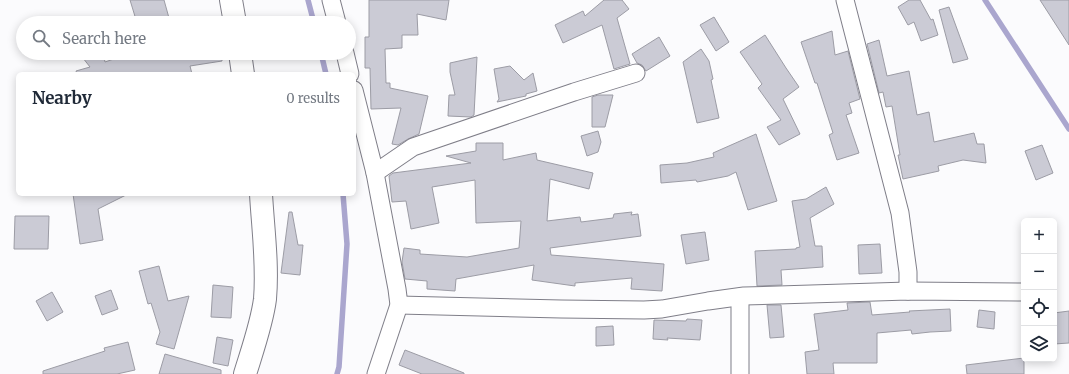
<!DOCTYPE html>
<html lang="en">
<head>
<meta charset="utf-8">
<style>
	body { margin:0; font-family:Merriweather,serif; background:#f2f2f3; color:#1f2937 }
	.controls { position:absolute; right:12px; bottom:12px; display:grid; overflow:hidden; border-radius:6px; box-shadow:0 2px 10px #0003 }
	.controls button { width:36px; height:36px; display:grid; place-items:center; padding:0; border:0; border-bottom:1px solid #e0e1e3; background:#fff; color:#1f2937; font:20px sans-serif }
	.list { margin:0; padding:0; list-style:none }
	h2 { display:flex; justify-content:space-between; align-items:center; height:52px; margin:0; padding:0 16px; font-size:17px }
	h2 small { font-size:13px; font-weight:400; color:#747a83 }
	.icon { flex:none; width:22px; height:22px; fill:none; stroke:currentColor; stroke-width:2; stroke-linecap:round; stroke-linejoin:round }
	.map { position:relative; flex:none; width:1069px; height:374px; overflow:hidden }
	.search { position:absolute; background:#fff; box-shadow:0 2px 10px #0003; left:16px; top:16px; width:340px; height:44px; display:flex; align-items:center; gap:10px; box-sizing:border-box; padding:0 14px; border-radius:22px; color:#747a83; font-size:15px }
	.panel { position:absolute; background:#fff; box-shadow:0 2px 10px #0003; left:16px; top:72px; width:340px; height:124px; border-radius:6px }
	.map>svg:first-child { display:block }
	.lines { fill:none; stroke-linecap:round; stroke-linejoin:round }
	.stream { stroke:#aaa6ce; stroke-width:5.5 }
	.building { fill:#cbcbd5; stroke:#9c9ca5 }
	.street-casing { stroke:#7f7e88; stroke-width:19 }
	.secondary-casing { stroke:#7f7e88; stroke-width:24 }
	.street { stroke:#fff; stroke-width:17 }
	.secondary { stroke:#fff; stroke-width:22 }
</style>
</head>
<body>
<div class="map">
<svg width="1069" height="374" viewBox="0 0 1069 374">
	<rect width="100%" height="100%" fill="#fbfbfd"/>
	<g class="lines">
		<g class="stream">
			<path d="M 308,0 L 314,23"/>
			<path d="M 985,0 L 1069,129"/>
			<path d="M 321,53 L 326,74"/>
			<path d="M 337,374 L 339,367 L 347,244 L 343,194"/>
		</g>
	</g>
	<g class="building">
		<path d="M 130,0 L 164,0 L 169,18 L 150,23 L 137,23 Z"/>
		<path d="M 369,0 L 449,0 L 446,20 L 417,14 L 418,35 L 402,35 L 402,48 L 385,49 L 386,83 L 390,83 L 390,88 L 428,96 L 419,134 L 408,139 L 398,145 L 392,144 L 401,108 L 371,109 L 370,68 L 365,68 L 365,37 L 369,37 Z"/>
		<path d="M 604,0 L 622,0 L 629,9 L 617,18 L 630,64 L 614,69 L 602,25 L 563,43 L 555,25 L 583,11 L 585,16 Z"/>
		<path d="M 909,0 L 920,0 L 931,20 L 933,19 L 938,35 L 921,41 L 914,22 L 908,25 L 898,7 Z"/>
		<path d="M 1040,0 L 1069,0 L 1069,45 Z"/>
		<path d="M 949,7 L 968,59 L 953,63 L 939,10 Z"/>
		<path d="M 714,17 L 729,42 L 716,51 L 700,25 Z"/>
		<path d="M 832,31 L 835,55 L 848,51 L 860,99 L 849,103 L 852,113 L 846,115 L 859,153 L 837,160 L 829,135 L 833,133 L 817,83 L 815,83 L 801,42 Z"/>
		<path d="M 765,35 L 786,68 L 799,87 L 783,99 L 800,134 L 779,145 L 767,127 L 781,120 L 758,88 L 762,84 L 740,52 Z"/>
		<path d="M 659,37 L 670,56 L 646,71 L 642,65 L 637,63 L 632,54 Z"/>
		<path d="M 879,40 L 887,76 L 909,71 L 917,115 L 929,112 L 934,142 L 974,133 L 977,144 L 984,144 L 986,163 L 963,160 L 938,166 L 939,171 L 903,179 L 898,155 L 900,155 L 892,106 L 886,107 L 883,92 L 879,93 L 867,44 Z"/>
		<path d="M 701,49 L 709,61 L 713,79 L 711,80 L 719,118 L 697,123 L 683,62 Z"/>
		<path d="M 79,53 L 103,53 L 105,62 L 131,53 L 222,53 L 222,61 L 190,66 L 192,74 L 77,74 L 76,71 L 90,67 Z"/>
		<path d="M 477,57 L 474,115 L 471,117 L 448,116 L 449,95 L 455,95 L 450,72 L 450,63 Z"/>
		<path d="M 510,66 L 524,80 L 533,73 L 537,91 L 526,94 L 526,96 L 497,102 L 499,99 L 494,69 Z"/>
		<path d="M 598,95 L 613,95 L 605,127 L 592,127 L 592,97 Z"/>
		<path d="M 598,131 L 601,142 L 598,152 L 587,156 L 581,136 Z"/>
		<path d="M 756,134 L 777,201 L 748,210 L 736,172 L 728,176 L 697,182 L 696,180 L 661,183 L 660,165 L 687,163 L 714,157 L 713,153 Z"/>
		<path d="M 476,143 L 503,143 L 503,160 L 536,153 L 537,160 L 593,173 L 589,189 L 550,179 L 547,221 L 580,217 L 581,222 L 613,218 L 614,214 L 632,212 L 631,215 L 638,214 L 641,236 L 550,248 L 551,255 L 664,264 L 662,291 L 631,289 L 632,278 L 575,283 L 575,286 L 532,280 L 534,265 L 456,279 L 455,291 L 427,289 L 427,281 L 405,279 L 402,262 L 404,248 L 420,250 L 420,254 L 467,257 L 519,248 L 521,221 L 476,223 L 475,180 L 432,187 L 439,223 L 411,229 L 406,201 L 392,202 L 389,176 L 393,173 L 471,163 L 446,156 L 476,151 Z"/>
		<path d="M 1042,145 L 1053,173 L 1036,180 L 1025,151 Z"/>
		<path d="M 826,187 L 834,204 L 810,218 L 815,246 L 822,246 L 823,267 L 781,270 L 782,285 L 757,286 L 755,251 L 796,249 L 796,248 L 800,247 L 792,201 L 806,199 Z"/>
		<path d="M 73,194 L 128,194 L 98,209 L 103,240 L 80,244 Z"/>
		<path d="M 289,212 L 292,212 L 298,245 L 303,245 L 300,275 L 281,273 Z"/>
		<path d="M 15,216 L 49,216 L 48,249 L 14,249 Z"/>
		<path d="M 705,232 L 709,260 L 686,264 L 681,235 Z"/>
		<path d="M 880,244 L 882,273 L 859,274 L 858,245 Z"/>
		<path d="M 159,266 L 168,301 L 189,296 L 174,349 L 156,344 L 160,332 L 151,303 L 148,304 L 139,271 Z"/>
		<path d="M 213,285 L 233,287 L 231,318 L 211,317 Z"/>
		<path d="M 111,290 L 118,309 L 102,315 L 95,296 Z"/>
		<path d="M 52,292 L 63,312 L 47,321 L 36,301 Z"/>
		<path d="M 870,302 L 872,315 L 910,312 L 909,311 L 950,309 L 951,331 L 930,332 L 912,334 L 911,330 L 877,333 L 877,363 L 833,363 L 834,374 L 807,374 L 805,352 L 819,350 L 814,314 L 848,310 L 847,303 Z"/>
		<path d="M 767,305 L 781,305 L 784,337 L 770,338 Z"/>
		<path d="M 979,310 L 995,312 L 994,329 L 977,327 Z"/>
		<path d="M 1069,311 L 1069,343 L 1054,344 L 1054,313 Z"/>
		<path d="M 687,319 L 702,320 L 700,340 L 667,338 L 668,340 L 653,339 L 654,320 L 686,321 Z"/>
		<path d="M 613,326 L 614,345 L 596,346 L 596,327 Z"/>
		<path d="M 217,337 L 233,340 L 228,366 L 213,363 Z"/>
		<path d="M 128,342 L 135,370 L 117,374 L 43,374 L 43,371 L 105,351 L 104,348 Z"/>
		<path d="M 405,350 L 464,373 L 464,374 L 422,374 L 399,365 Z"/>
		<path d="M 165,354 L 221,370 L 221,374 L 159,374 Z"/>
		<path d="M 1024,358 L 1024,374 L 967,374 L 966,365 Z"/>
	</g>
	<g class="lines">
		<defs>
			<g id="street">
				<path d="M 331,0 L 337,23"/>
				<path d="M 845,0 L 900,213 L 908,272 L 908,291"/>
				<path d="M 345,53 L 350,74"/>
				<path d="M 354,90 L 375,173 L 397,289 L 399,305 L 376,374"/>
				<path d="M 375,173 L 413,147 L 574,92 L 636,73"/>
				<path d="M 399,305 L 561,309 L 644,310 L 662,309 L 708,301 L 744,296 L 908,291 L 1024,292"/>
				<path d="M 740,374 L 740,297"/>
			</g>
			<g id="secondary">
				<path d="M 231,0 L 235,23"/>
				<path d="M 240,53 L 243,74"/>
				<path d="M 245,374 C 252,351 262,323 265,299 C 268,264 263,229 261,194"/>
			</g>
		</defs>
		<use href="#street" class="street-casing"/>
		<use href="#secondary" class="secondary-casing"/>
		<use href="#street" class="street"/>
		<use href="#secondary" class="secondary"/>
	</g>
</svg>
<div class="controls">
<button>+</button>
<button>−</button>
<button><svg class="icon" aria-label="locate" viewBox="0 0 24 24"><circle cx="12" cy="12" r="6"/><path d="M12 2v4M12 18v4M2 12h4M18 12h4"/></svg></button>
<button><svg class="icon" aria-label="layers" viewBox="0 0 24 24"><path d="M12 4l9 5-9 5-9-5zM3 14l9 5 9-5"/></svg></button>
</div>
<div class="search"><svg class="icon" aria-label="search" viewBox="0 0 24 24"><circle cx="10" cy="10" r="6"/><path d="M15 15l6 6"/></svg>Search here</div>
<section class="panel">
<h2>Nearby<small>0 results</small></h2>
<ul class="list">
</ul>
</section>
</div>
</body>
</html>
